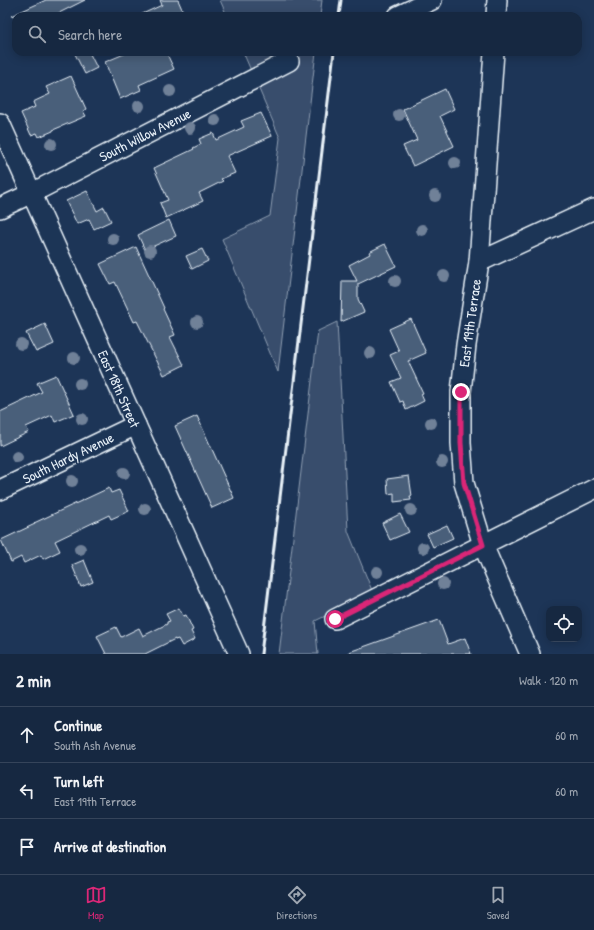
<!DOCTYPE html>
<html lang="en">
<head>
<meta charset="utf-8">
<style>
	body { margin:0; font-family:"Patrick Hand",sans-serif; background:#1f3048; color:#f1f3f6 }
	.controls { position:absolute; right:12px; bottom:12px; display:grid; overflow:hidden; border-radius:8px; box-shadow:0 2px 10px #0003 }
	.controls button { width:36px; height:36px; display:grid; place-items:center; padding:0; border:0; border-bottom:1px solid #35445a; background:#162841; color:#f1f3f6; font:20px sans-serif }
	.stop { position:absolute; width:12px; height:12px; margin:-9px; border:3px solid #db2777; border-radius:50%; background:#fff }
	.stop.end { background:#db2777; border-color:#fff; box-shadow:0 1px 4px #0008 }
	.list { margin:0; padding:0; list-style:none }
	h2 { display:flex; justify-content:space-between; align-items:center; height:52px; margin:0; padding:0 16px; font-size:17px }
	h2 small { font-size:13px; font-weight:400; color:#9ea6b1 }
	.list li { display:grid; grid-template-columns:26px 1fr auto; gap:12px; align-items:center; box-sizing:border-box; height:56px; padding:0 16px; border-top:1px solid #35445a }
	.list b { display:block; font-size:15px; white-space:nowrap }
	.list p { margin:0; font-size:13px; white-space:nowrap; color:#9ea6b1 }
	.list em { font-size:13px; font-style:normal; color:#9ea6b1 }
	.icon { flex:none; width:22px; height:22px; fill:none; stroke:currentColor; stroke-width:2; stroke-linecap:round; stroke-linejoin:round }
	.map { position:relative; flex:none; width:594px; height:654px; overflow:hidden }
	.search { position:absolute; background:#162841; box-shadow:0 2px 10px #0003; left:12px; right:12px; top:12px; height:44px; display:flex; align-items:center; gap:10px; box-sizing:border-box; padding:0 14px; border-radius:12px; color:#9ea6b1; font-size:15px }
	.sheet { height:220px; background:#162841 }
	nav { display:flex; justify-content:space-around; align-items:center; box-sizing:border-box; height:56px; border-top:1px solid #35445a; background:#162841; font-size:11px; color:#9ea6b1 }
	nav a { display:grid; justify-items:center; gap:2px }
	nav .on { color:#db2777 }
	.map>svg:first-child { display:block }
	.green { fill:#374d6c; stroke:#909fb2 }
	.building { fill:#495e7a; stroke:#e8f1f8 }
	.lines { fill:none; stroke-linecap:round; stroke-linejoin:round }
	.minor-casing { stroke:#e8f1f8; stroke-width:22 }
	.minor { stroke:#1d3557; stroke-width:19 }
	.rail { stroke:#e8f1f8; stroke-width:3 }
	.tree { fill:#708198 }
	.route { stroke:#db2777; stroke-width:5 }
	.labels { text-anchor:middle; stroke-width:3.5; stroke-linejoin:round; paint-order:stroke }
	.street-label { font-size:14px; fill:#e8f1f8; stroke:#1d3557 }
</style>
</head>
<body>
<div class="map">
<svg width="594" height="654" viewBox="0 0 594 654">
	<rect width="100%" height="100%" fill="#1d3557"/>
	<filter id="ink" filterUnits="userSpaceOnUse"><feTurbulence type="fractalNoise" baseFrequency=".025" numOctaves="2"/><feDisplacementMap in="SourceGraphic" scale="8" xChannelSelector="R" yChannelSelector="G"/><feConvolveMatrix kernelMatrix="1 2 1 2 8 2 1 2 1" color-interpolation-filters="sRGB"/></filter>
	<g filter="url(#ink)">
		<g class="green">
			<path d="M 220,0 L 322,0 L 320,16 L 227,16 Z"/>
			<path d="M 243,52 L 316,52 L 278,372 L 222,239 L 270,216 L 280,138 Z"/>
			<path d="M 337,322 L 348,531 L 373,593 L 315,621 L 318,654 L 279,654 L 318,331 Z"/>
		</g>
		<g class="building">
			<path d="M 46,0 L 85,0 L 53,16 L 11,16 Z"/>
			<path d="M 160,0 L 178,0 L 185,16 L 138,16 L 162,5 Z"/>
			<path d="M 74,52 L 89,52 L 97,68 L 85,74 Z"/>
			<path d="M 129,52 L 166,52 L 174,69 L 139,85 L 141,90 L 120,99 L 105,62 Z"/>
			<path d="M 71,76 L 86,109 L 83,111 L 86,116 L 53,130 L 53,131 L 39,137 L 37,133 L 31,135 L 21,113 L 35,107 L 33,102 L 50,94 L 46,87 Z"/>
			<path d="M 445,89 L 454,109 L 440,116 L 454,146 L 413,166 L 403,146 L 417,140 L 403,109 Z"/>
			<path d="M 261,113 L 272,136 L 227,156 L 235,173 L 221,179 L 223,181 L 199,193 L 203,201 L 166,218 L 160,203 L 168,200 L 154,168 L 194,149 L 193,148 L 201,144 L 199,139 L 213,133 L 216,140 L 244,127 L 241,121 Z"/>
			<path d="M 87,191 L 97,211 L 104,207 L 111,221 L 94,229 L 89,219 L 77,224 L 66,201 Z"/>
			<path d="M 169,220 L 176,236 L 145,250 L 138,235 Z"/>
			<path d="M 385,244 L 396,266 L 358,284 L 358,299 L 364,312 L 341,322 L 342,281 L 357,281 L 349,265 L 370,254 L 369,252 Z"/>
			<path d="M 136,247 L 164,308 L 163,309 L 175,335 L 170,337 L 184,365 L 164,375 L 137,321 L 134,322 L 115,282 L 110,284 L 100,264 Z"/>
			<path d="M 202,249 L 208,261 L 192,269 L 186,256 Z"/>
			<path d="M 411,319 L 426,353 L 408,361 L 423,393 L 421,394 L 424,401 L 406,410 L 403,401 L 400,402 L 391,382 L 401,378 L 390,355 L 399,351 L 389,329 Z"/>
			<path d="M 45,324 L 54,344 L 36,352 L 26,333 Z"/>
			<path d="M 56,375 L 74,414 L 55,422 L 52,415 L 26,427 L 29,432 L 0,446 L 0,412 L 42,392 L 37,383 Z"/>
			<path d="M 197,416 L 234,498 L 212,508 L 175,426 Z"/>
			<path d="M 409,476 L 412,496 L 410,496 L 411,500 L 394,502 L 394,493 L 388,494 L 387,479 Z"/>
			<path d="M 109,488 L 111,493 L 119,490 L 129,511 L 111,519 L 109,515 L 55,541 L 60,551 L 43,559 L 41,555 L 24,563 L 21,557 L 11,562 L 1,540 L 35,524 L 34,523 Z"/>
			<path d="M 400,514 L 409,532 L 390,540 L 382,523 Z"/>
			<path d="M 447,525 L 453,538 L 433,547 L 427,534 Z"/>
			<path d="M 84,560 L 93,582 L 81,587 L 72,565 Z"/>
			<path d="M 179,608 L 183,616 L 186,615 L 193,630 L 191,631 L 195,639 L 182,646 L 178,639 L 175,640 L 175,639 L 145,654 L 106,654 L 97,636 L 116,627 L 121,637 L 139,628 L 143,636 L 167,624 L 167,622 L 170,621 L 166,614 Z"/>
			<path d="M 439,620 L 448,644 L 465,638 L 471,654 L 350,654 L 349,652 Z"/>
		</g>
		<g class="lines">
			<defs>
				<g id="minor">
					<path d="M 398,16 L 432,0"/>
					<path d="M 496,16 L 497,0"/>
					<path d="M 494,52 L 479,262 L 466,345 L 461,392 L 461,443 L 464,483 L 483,545 L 530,654"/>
					<path d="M 0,123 L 239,654"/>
					<path d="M 0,208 L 32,193 L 289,61"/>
					<path d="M 479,262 L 594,209"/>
					<path d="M 0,490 L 136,425"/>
					<path d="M 335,619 L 594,489"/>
				</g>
			</defs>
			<use href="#minor" class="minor-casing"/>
			<use href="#minor" class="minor"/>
			<g class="rail">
				<path d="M 339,16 L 341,0"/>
				<path d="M 261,654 L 334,52"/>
			</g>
		</g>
		<g class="tree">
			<circle cx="170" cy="91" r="6"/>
			<circle cx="139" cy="106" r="6"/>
			<circle cx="399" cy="115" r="6"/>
			<circle cx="215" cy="120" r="6"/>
			<circle cx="190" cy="128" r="6"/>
			<circle cx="51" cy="144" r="6"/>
			<circle cx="455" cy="163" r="6"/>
			<circle cx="435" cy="196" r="6"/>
			<circle cx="422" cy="230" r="6"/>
			<circle cx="113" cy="239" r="6"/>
			<circle cx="150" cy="251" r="6"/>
			<circle cx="444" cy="276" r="6"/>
			<circle cx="395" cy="281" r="6"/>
			<circle cx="197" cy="322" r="6"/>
			<circle cx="21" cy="344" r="6"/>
			<circle cx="370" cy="353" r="6"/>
			<circle cx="74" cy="358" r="6"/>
			<circle cx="80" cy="384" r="6"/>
			<circle cx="82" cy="419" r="6"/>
			<circle cx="431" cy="423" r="6"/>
			<circle cx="17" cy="457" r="6"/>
			<circle cx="442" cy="462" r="6"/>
			<circle cx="124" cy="473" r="6"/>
			<circle cx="72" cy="481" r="6"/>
			<circle cx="145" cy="509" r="6"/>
			<circle cx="411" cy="510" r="6"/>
			<circle cx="423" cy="548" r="6"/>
			<circle cx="80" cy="549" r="6"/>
			<circle cx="377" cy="572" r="6"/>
			<circle cx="443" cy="584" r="6"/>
		</g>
	</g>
	<g class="lines" filter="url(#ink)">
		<path class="route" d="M 335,619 L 483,545 L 464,483 L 461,443 L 461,392"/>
	</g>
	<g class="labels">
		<g class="street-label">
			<text transform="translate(145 135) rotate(-27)" y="5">South Willow Avenue</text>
			<text transform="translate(470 323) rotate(-82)" y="5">East 19th Terrace</text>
			<text transform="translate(119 389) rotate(66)" y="5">East 18th Street</text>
			<text transform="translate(68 458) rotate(-26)" y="5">South Hardy Avenue</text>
		</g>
	</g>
</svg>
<div class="controls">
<button><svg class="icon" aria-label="locate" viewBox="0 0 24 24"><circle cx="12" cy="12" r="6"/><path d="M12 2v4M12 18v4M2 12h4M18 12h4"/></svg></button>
</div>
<div class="stop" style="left:335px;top:619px"></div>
<div class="stop end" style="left:461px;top:392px"></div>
<div class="search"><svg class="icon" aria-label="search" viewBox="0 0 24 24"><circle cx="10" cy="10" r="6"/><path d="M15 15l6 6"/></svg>Search here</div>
</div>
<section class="sheet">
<h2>2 min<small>Walk · 120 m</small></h2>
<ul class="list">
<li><svg class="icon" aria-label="ahead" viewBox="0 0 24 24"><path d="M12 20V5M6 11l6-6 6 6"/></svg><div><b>Continue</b><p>South Ash Avenue</p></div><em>60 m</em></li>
<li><svg class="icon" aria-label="left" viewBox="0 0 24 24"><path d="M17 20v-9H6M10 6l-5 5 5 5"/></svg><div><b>Turn left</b><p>East 19th Terrace</p></div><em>60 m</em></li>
<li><svg class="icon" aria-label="arrive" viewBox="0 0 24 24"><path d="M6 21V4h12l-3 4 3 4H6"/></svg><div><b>Arrive at destination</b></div></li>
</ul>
</section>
<nav>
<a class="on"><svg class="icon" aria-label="map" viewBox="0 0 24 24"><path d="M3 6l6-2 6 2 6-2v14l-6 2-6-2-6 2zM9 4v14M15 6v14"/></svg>Map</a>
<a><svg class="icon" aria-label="directions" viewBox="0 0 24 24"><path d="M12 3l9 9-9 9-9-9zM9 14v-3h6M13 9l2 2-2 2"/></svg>Directions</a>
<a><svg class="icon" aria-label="saved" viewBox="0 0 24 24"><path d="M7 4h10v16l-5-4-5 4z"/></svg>Saved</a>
</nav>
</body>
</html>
